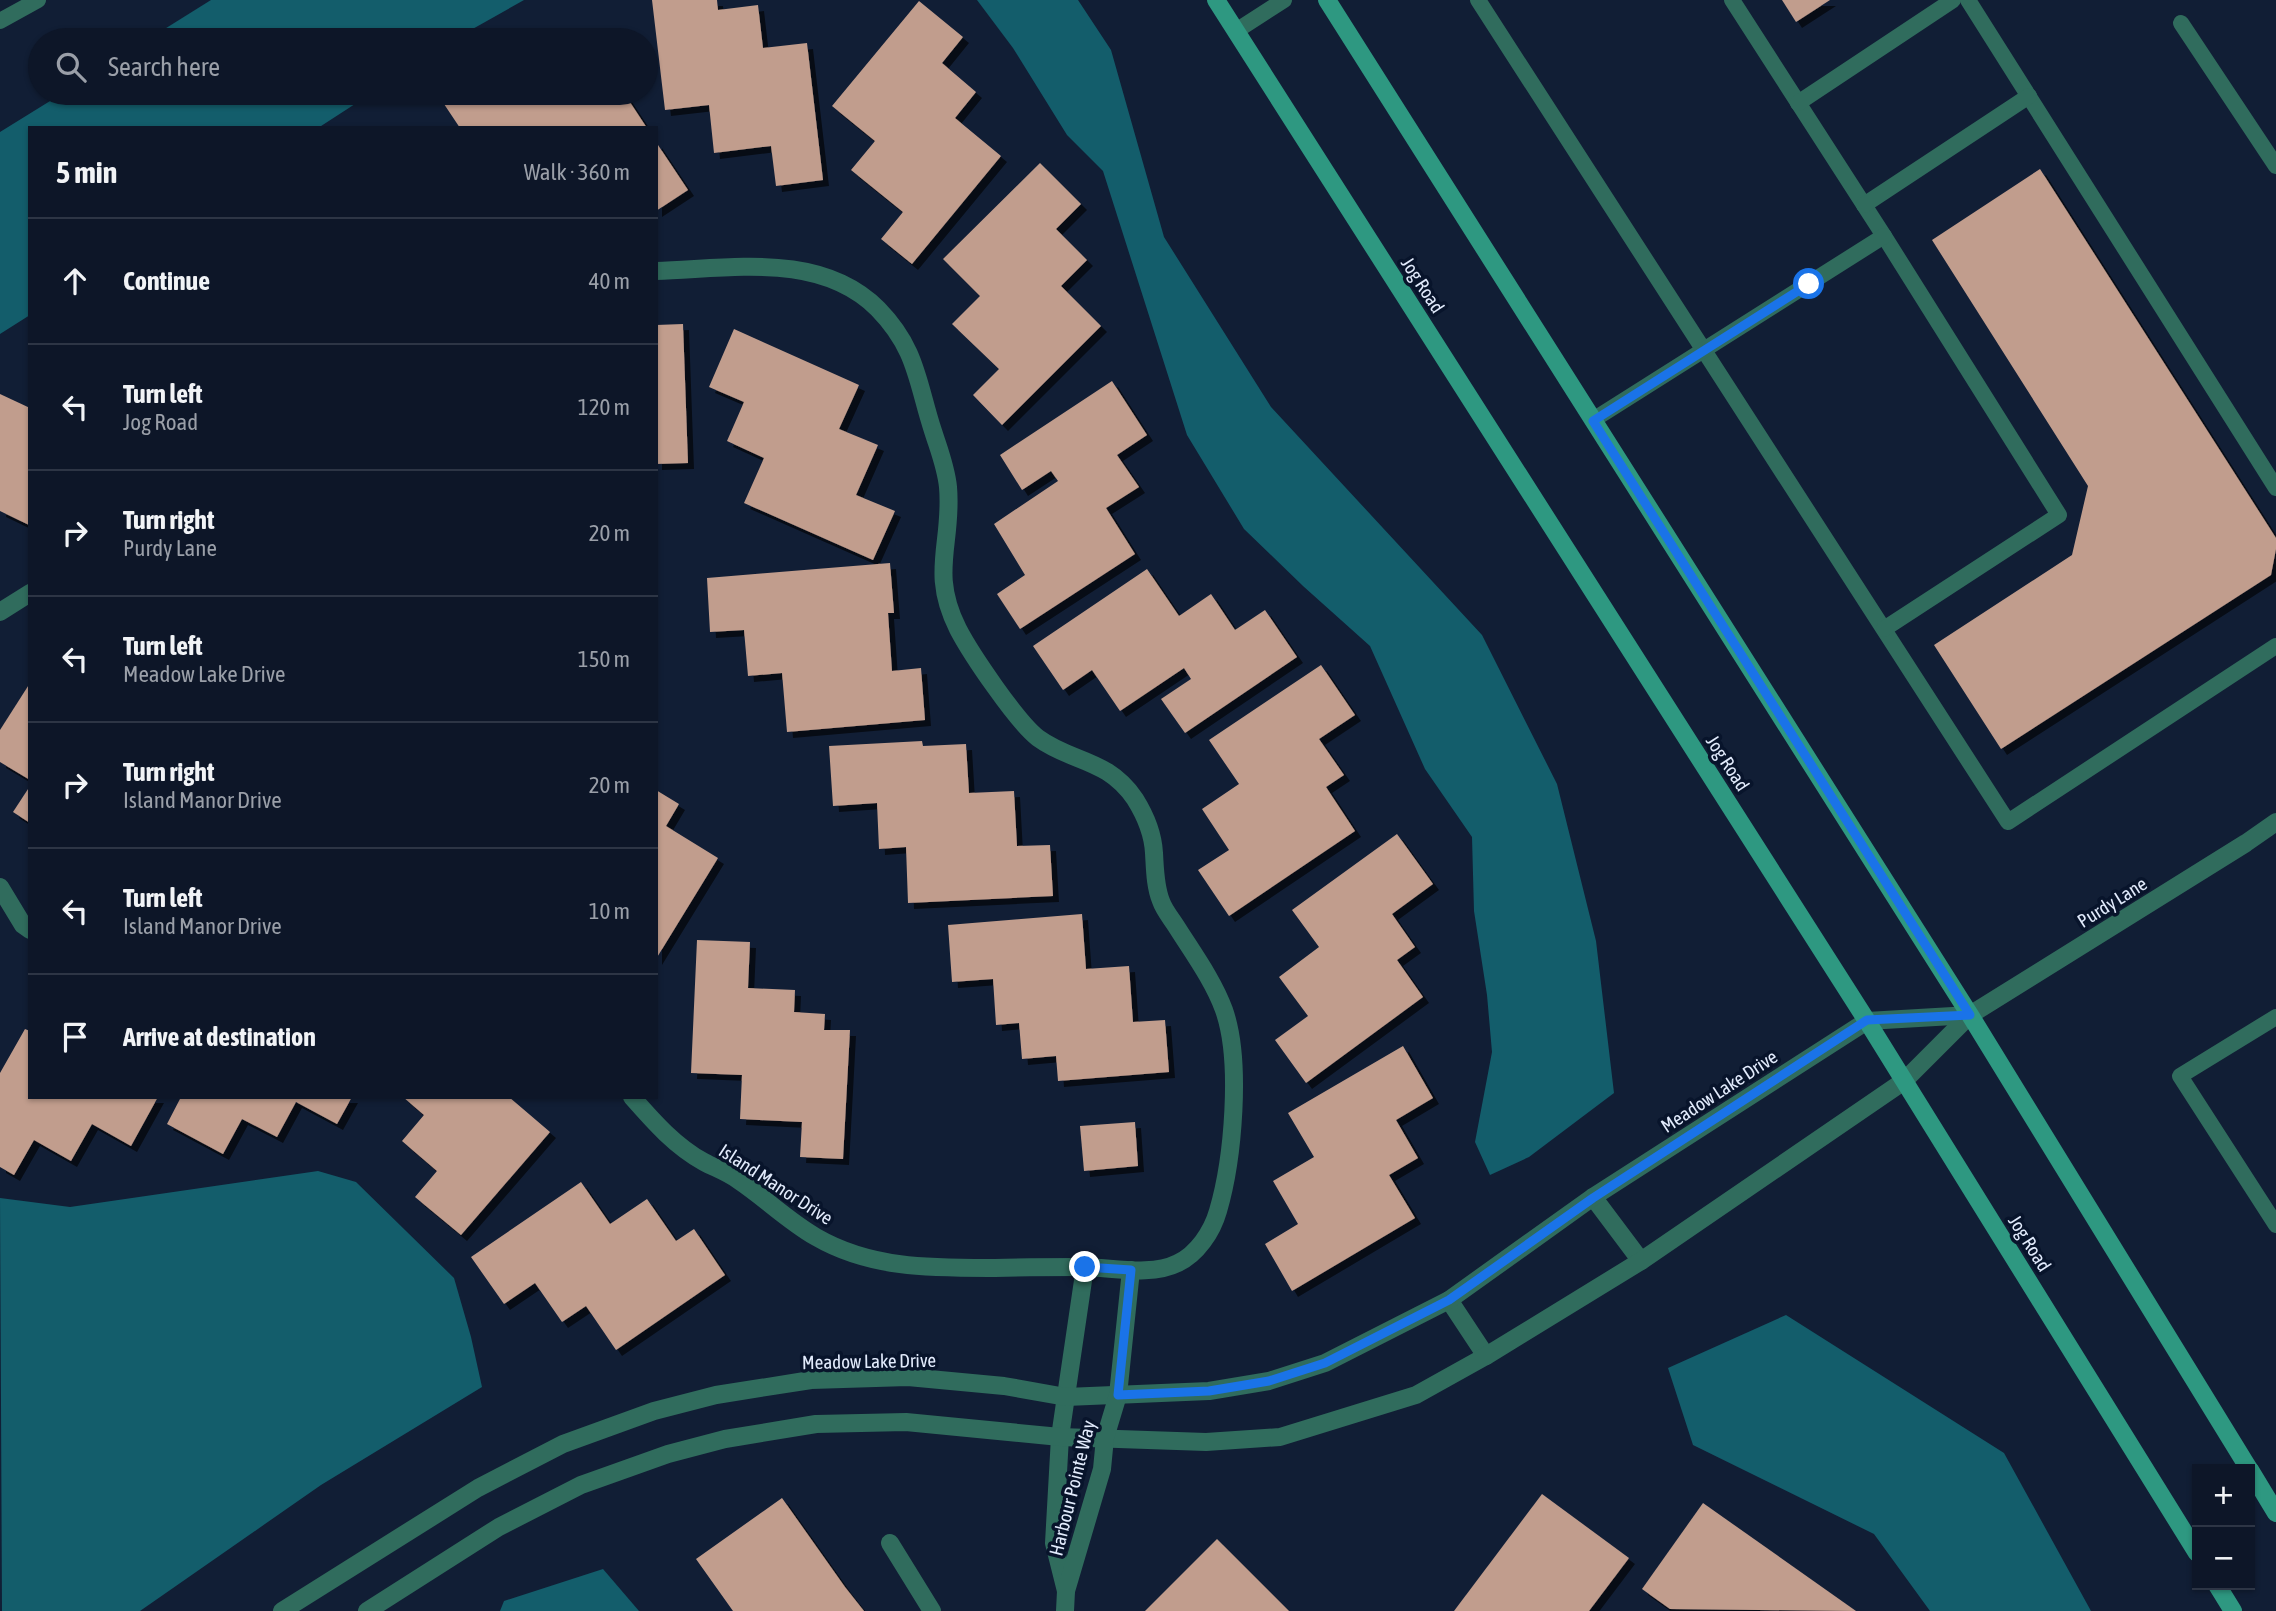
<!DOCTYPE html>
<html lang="en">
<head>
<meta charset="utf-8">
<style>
	body { margin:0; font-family:"Asap Condensed",sans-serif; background:#1b2334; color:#f1f3f6 }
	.controls { position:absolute; right:21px; bottom:21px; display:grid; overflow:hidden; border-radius:0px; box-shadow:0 2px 5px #0004 }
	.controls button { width:63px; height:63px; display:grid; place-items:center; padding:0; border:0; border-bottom:2px solid #2d3545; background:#0d1628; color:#f1f3f6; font:35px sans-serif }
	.stop { position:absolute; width:21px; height:21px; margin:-16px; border:5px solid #1a73e8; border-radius:50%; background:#fff }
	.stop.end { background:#1a73e8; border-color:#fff; box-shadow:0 2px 7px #0008 }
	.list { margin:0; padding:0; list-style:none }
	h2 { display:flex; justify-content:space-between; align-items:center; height:91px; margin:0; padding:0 28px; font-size:30px }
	h2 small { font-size:23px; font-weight:400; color:#9a9fa8 }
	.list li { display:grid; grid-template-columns:46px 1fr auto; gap:21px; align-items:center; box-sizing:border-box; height:126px; padding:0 28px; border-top:2px solid #2d3545 }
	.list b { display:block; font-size:26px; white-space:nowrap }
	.list p { margin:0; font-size:23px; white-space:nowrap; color:#9a9fa8 }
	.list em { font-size:23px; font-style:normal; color:#9a9fa8 }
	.icon { flex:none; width:38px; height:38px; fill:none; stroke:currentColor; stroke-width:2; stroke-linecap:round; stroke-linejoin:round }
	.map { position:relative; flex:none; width:2276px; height:1611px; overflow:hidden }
	.search { position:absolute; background:#0d1628; box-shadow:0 2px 5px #0004; left:28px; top:28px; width:630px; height:77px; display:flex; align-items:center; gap:18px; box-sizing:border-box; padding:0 24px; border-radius:38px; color:#9a9fa8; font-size:26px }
	.panel { position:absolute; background:#0d1628; box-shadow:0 2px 5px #0004; left:28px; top:126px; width:630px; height:973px; border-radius:0px }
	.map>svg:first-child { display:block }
	.water { fill:#135d6b }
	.building { fill:#c19d8d; filter:url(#shadow) }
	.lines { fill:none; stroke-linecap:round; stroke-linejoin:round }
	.service { stroke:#306c5d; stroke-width:16 }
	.minor { stroke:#306c5d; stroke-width:18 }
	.tertiary { stroke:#306c5d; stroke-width:18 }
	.secondary { stroke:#2e9881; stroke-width:18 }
	.route { stroke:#1a73e8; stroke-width:9 }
	.labels { text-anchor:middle; stroke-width:7; stroke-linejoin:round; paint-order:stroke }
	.street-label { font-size:19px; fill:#e2ebfc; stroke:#08142b }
</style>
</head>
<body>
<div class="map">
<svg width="2276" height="1611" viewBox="0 0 2276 1611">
	<defs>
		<filter id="shadow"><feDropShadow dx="6" dy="6" stdDeviation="0" flood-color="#0009"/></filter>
	</defs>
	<rect width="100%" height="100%" fill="#111e35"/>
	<g class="water">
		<path d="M 211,0 L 524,0 L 453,40 L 147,40 Z"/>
		<path d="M 977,0 L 1078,0 L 1111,50 L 1164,237 L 1271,407 L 1482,635 L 1557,784 L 1596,941 L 1614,1093 L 1529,1157 L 1490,1175 L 1475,1142 L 1492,1052 L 1487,995 L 1474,911 L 1472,837 L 1425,769 L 1370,646 L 1303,586 L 1244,529 L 1187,435 L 1103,171 L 1067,135 L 1013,48 Z"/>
		<path d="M 63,93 L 372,93 L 318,128 L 30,128 L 30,315 L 0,334 L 0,132 Z"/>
		<path d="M 318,1171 L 356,1182 L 454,1278 L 471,1337 L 482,1387 L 321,1485 L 140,1611 L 2,1611 L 0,1198 L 70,1207 Z"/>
		<path d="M 1786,1315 L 2004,1453 L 2091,1611 L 1930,1611 L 1874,1534 L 1693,1445 L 1668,1368 Z"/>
		<path d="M 603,1569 L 639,1611 L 500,1611 L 504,1601 Z"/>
	</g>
	<g class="building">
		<path d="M 652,0 L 717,0 L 718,10 L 758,5 L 763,48 L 807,43 L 823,180 L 776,186 L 771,146 L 714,153 L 709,105 L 665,110 Z"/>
		<path d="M 1782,0 L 1830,0 L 1796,22 Z"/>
		<path d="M 919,1 L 963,37 L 942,63 L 976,92 L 955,118 L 1001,156 L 912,264 L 881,239 L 903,212 L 851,170 L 875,141 L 832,106 Z"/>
		<path d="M 448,93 L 508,93 L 509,95 L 513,93 L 561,93 L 567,102 L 582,93 L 624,93 L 647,128 L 460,128 L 440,98 Z"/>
		<path d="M 656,142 L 688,190 L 656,211 Z"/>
		<path d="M 1040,163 L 1081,204 L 1056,229 L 1087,260 L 1061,286 L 1101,326 L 1002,425 L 973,395 L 999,369 L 952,324 L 980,296 L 943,259 Z"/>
		<path d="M 2040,169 L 2276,538 L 2276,549 L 2271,575 L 2001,749 L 1934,645 L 2072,555 L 2088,486 L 1932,240 Z"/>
		<path d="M 683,324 L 688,463 L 656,464 L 656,325 Z"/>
		<path d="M 734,329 L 859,385 L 839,429 L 878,445 L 856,495 L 895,511 L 873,560 L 744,503 L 764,458 L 727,441 L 744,402 L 709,387 Z"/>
		<path d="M 1112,381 L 1147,435 L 1117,455 L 1139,487 L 1106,508 L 1135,554 L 1020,629 L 997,594 L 1025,575 L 994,524 L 1058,481 L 1051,471 L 1022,490 L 1000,455 Z"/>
		<path d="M 0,394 L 30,408 L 29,525 L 0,511 Z"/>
		<path d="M 890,563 L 894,613 L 888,613 L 892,671 L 921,668 L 925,720 L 787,732 L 782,673 L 748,676 L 744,630 L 710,632 L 707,578 Z"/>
		<path d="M 1147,569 L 1179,616 L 1211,594 L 1235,630 L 1265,610 L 1297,657 L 1185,733 L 1161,699 L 1191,679 L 1184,668 L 1120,711 L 1092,670 L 1063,690 L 1033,646 Z"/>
		<path d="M 1321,665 L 1355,715 L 1319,739 L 1344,775 L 1326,787 L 1355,831 L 1229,916 L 1198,870 L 1229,850 L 1202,809 L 1239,784 L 1209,740 Z"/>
		<path d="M 30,683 L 30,780 L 0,762 L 0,730 Z"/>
		<path d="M 922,741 L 923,746 L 966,744 L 969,793 L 1014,791 L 1017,846 L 1050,845 L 1053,896 L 908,903 L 906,847 L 879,849 L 877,803 L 833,806 L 829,746 Z"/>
		<path d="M 30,786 L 30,823 L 13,812 Z"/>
		<path d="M 656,790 L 679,804 L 666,826 L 718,858 L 656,959 Z"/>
		<path d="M 1397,834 L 1433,884 L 1392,914 L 1415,947 L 1397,960 L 1423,997 L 1306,1083 L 1275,1040 L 1308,1016 L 1279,977 L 1319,947 L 1292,910 Z"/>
		<path d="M 1082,914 L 1086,969 L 1129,966 L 1133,1022 L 1165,1020 L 1169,1072 L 1058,1081 L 1056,1056 L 1022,1059 L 1019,1023 L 996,1025 L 993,979 L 952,982 L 948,925 Z"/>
		<path d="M 697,940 L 750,942 L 748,988 L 795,990 L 794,1012 L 825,1014 L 824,1030 L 850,1030 L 843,1159 L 800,1157 L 802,1122 L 740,1119 L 742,1075 L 691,1073 Z"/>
		<path d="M 25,1029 L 30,1031 L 30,1097 L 158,1097 L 131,1146 L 92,1124 L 71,1161 L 34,1140 L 14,1175 L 0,1167 L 0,1073 Z"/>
		<path d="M 1403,1046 L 1433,1098 L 1396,1120 L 1418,1158 L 1389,1175 L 1415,1218 L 1292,1291 L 1265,1244 L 1298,1224 L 1273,1181 L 1314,1157 L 1288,1113 Z"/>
		<path d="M 181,1097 L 352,1097 L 337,1124 L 296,1102 L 277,1137 L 242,1119 L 223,1154 L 167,1124 Z"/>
		<path d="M 403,1097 L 509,1097 L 550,1132 L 461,1235 L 415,1197 L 437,1171 L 402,1141 L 424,1115 Z"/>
		<path d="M 1135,1122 L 1138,1166 L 1084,1171 L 1080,1126 Z"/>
		<path d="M 581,1182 L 610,1224 L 647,1199 L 676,1241 L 694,1229 L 725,1275 L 616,1350 L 586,1306 L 562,1322 L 535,1283 L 504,1304 L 471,1257 Z"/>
		<path d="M 1542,1494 L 1629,1558 L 1589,1611 L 1454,1611 Z"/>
		<path d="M 782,1498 L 845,1587 L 864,1611 L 733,1611 L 696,1559 Z"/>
		<path d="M 1703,1503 L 1856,1611 L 1670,1609 L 1642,1589 Z"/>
		<path d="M 1217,1539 L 1289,1611 L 1145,1611 Z"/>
	</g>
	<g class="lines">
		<g class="service">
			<path d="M 1478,0 L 2008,822 L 2276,646"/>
			<path d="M 1732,0 L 1884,236 L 2059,515 L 1884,629"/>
			<path d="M 1968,0 L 2276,488"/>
			<path d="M 0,21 L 38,0"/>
			<path d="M 2181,23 L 2276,166"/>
			<path d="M 1236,31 L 1284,0"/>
			<path d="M 1798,103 L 1953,0"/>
			<path d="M 1864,205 L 2029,96"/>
			<path d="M 1593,420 L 1884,236"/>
			<path d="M 2276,1017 L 2180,1076 L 2276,1225"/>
		</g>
		<g class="minor">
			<path d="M 0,612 L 30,593"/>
			<path d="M 0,887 L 23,925 L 30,930"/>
			<path d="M 632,1097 C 654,1122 675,1146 704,1162 C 715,1168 727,1172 738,1180 C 765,1198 788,1221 816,1237 C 871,1269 933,1268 995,1268 C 1024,1267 1053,1267 1082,1267 C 1112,1267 1150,1277 1178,1263 C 1197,1254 1212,1232 1218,1211 C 1233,1160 1242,1061 1224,1010 C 1213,980 1193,953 1176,926 C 1171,918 1164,910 1161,901 C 1155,886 1155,869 1154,853 C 1153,834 1145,815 1135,799 C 1107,758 1072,763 1038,738 C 1017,722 971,654 958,629 C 929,572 953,543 948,487 C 946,467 939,450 933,431 C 917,382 917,349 878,309 C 820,251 730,269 656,271"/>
			<path d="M 1593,1197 L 1641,1261"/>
			<path d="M 1449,1300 L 1486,1356"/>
			<path d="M 890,1543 L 932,1611"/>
			<path d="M 1066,1591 L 1054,1543 L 1060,1437 L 1085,1267"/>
			<path d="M 282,1611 L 478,1488 L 563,1444 L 654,1411 L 716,1395 L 811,1380 L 908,1377 L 1004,1386 L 1066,1397 L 1209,1391 L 1269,1381 L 1325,1363 L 1449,1300 L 1593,1197 L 1867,1021"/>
			<path d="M 367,1611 L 499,1527 L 581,1485 L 668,1454 L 725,1439 L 816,1424 L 906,1422 L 1060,1437 L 1206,1442 L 1280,1437 L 1416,1395 L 1486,1356 L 1641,1261 L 1904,1081"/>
			<path d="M 1065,1611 L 1066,1591 L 1102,1469 L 1105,1438 L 1118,1395 L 1131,1270"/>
		</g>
		<g class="tertiary">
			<path d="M 1867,1021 L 1970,1015"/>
			<path d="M 1904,1081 L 1970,1015 L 2246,843 L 2276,822"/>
		</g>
		<g class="secondary">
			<path d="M 1216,0 L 1867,1021 L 2197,1553"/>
			<path d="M 1327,0 L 1970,1015 L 2249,1469"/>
			<path d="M 2250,1470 L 2276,1513"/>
			<path d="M 2217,1585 L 2233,1611"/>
		</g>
	</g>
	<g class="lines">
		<path class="route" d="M 1085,1267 L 1131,1270 L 1118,1395 L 1209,1391 L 1269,1381 L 1325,1363 L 1449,1300 L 1593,1198 L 1867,1020 L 1970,1015 L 1593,421 L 1809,284"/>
	</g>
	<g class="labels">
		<g class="street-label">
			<text transform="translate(1423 285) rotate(57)" y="7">Jog Road</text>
			<text transform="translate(1728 763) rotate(57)" y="7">Jog Road</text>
			<text transform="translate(2112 902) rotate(-32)" y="7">Purdy Lane</text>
			<text transform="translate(1719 1091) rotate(-33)" y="7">Meadow Lake Drive</text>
			<text transform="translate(776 1184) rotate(33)" y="7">Island Manor Drive</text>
			<text transform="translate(2030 1243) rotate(58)" y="7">Jog Road</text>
			<text transform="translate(869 1361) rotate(-1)" y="7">Meadow Lake Drive</text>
			<text transform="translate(1072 1488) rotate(-76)" y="7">Harbour Pointe Way</text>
		</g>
	</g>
</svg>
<div class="controls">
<button>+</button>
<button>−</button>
</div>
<div class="stop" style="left:1809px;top:284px"></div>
<div class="stop end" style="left:1085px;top:1267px"></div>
<div class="search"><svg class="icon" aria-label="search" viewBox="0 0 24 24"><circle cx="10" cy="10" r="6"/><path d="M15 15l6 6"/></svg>Search here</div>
<section class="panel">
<h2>5 min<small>Walk · 360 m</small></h2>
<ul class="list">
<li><svg class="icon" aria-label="ahead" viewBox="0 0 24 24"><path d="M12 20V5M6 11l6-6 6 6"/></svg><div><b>Continue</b></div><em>40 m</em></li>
<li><svg class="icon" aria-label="left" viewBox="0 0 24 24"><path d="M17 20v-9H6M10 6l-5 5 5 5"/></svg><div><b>Turn left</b><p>Jog Road</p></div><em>120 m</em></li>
<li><svg class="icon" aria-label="right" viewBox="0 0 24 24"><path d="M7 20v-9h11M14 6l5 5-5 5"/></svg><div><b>Turn right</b><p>Purdy Lane</p></div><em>20 m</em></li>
<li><svg class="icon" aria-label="left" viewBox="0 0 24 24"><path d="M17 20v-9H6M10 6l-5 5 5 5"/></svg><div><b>Turn left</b><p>Meadow Lake Drive</p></div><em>150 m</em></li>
<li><svg class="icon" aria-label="right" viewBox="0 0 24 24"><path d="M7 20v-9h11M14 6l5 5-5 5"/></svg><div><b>Turn right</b><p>Island Manor Drive</p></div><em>20 m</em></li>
<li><svg class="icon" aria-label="left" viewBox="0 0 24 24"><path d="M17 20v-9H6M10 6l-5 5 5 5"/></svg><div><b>Turn left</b><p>Island Manor Drive</p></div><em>10 m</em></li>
<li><svg class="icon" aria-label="arrive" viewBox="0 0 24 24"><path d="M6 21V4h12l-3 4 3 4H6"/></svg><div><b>Arrive at destination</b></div></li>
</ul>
</section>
</div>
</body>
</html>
